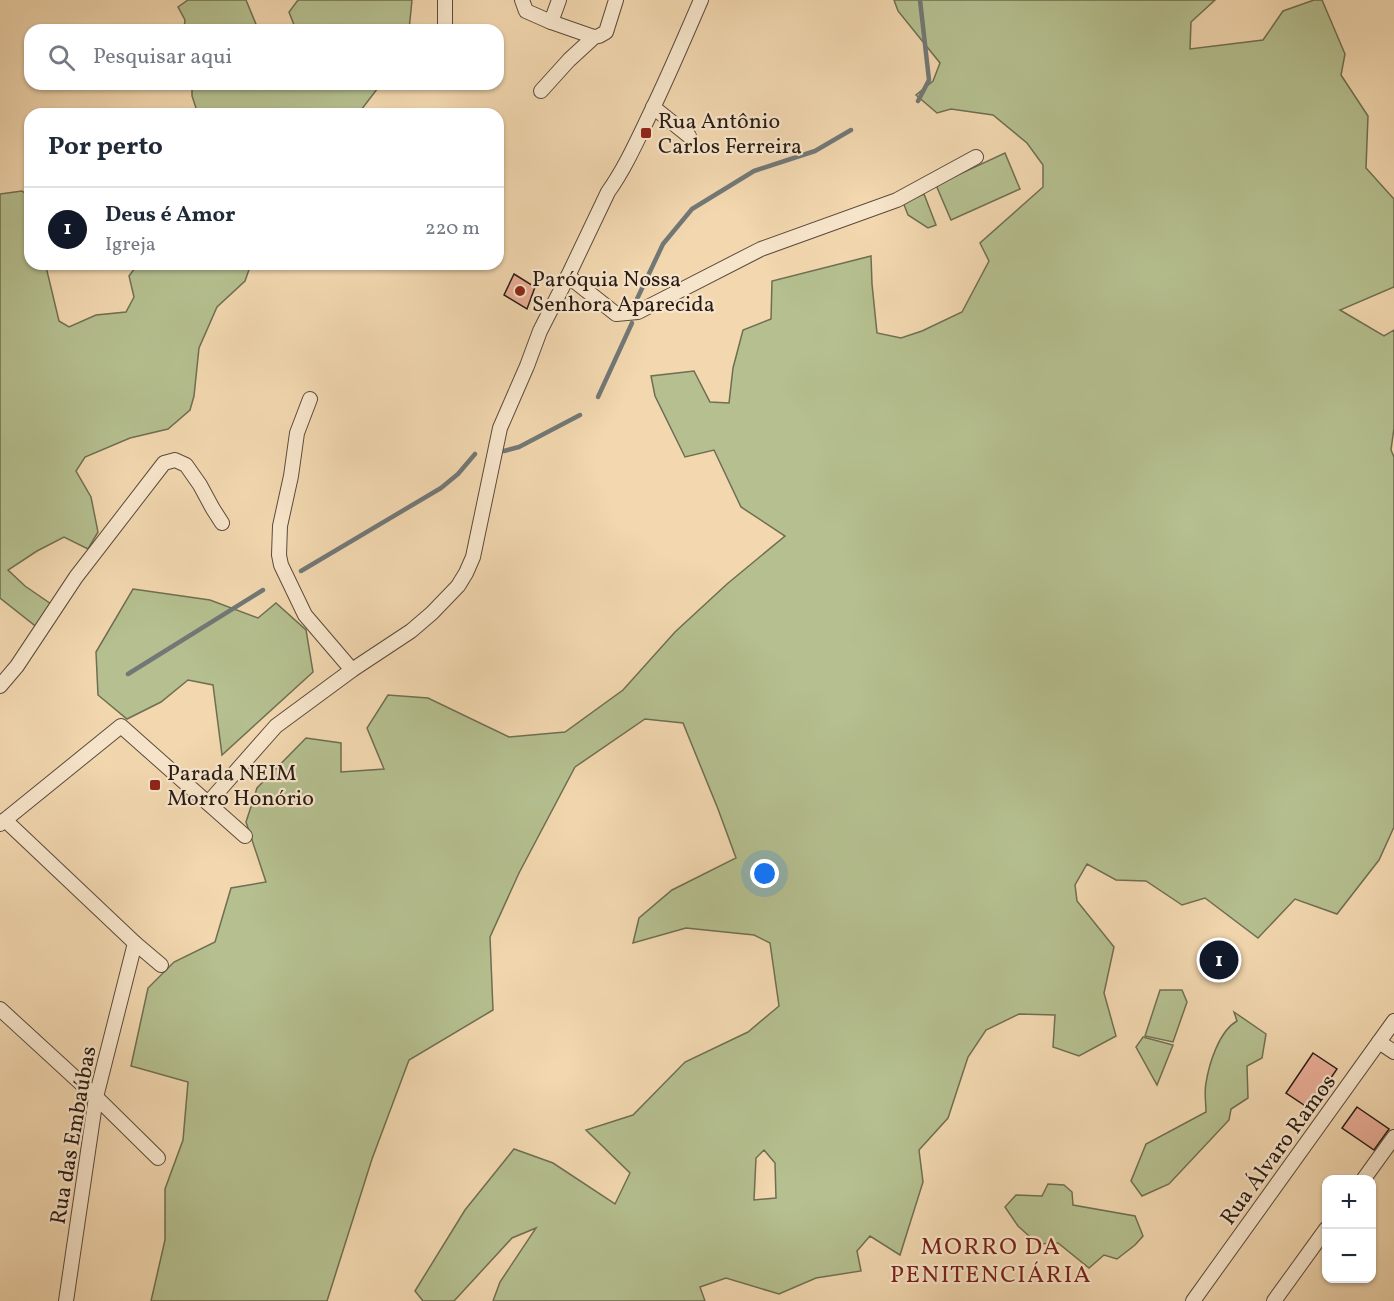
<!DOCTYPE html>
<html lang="pt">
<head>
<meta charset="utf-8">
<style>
	body { margin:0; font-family:Vollkorn,serif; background:#f6f6f7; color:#1f2937 }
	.controls { position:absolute; right:18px; bottom:18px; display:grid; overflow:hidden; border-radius:12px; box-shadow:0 2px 4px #0004 }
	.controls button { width:54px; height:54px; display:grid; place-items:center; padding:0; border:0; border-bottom:2px solid #e0e1e3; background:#fff; color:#1f2937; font:30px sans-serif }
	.you { position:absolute; left:765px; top:874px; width:21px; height:21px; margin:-15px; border:4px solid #fff; border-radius:50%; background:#1a73e8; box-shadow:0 0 0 9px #1a73e833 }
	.badge { display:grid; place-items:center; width:39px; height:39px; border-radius:50%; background:#111827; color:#fff; font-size:20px; font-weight:700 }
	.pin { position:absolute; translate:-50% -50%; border:3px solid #fff; box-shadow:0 2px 6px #0006 }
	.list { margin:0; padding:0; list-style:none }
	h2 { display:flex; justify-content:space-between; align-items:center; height:78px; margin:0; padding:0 24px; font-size:26px }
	h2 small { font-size:20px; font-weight:400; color:#747a83 }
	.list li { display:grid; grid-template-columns:39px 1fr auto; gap:18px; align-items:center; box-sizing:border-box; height:84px; padding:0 24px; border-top:2px solid #e0e1e3 }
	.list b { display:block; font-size:22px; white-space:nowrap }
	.list p { margin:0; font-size:20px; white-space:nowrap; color:#747a83 }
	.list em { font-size:20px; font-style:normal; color:#747a83 }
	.icon { flex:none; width:33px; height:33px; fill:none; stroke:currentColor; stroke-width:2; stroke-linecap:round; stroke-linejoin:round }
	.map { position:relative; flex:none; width:1394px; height:1301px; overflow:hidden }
	.search { position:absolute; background:#fff; box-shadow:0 2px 4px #0004; left:24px; top:24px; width:480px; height:66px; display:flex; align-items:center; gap:15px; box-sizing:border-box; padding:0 21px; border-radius:18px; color:#747a83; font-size:22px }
	.panel { position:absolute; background:#fff; box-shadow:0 2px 4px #0004; left:24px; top:108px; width:480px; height:162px; border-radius:18px }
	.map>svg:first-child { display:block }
	.green { fill:#b5bf8f; stroke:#6f6e52; stroke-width:1.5; fill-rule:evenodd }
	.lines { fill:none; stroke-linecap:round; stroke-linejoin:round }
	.stream { stroke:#727877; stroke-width:4.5 }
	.building { fill:#ebae98; stroke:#291c15; stroke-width:1.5 }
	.minor-casing { stroke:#5b4b3c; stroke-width:16 }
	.minor { stroke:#f7e5cb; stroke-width:14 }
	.poi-dot { fill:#8f2418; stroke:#f7e5cb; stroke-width:2 }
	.labels { text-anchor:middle; stroke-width:4.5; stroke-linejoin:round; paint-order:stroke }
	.poi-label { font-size:22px; fill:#291c15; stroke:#f7e5cb; text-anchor:start }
	.street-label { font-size:22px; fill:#291c15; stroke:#f7e5cb }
	.neighbourhood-label { font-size:24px; letter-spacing:1.5px; fill:#7a1f14; stroke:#f7e5cb }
</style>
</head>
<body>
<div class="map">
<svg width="1394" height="1301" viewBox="0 0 1394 1301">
	<rect width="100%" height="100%" fill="#f2d7af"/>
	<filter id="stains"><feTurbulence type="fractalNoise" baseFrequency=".00333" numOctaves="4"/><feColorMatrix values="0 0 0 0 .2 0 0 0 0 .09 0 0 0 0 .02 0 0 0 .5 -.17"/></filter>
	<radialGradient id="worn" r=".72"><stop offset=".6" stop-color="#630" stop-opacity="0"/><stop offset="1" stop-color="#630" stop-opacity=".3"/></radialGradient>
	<g class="green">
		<path d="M 188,0 L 246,0 L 258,29 L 261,30 L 184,30 L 185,20 L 178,7 Z"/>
		<path d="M 298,0 L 412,0 L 409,30 L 296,30 L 289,12 Z"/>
		<path d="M 894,0 L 1215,0 L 1191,22 L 1190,49 L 1263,40 L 1283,11 L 1314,0 L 1322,0 L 1345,54 L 1341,75 L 1368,116 L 1366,168 L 1394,199 L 1394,287 L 1340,310 L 1384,336 L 1394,330 L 1394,428 L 1391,450 L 1394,457 L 1394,827 L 1379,860 L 1337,914 L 1295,899 L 1258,938 L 1205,898 L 1182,905 L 1146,881 L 1116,880 L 1087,864 L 1075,885 L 1077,901 L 1114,947 L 1104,993 L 1116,1036 L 1079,1056 L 1053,1047 L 1055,1015 L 1019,1014 L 986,1030 L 968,1057 L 948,1118 L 919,1150 L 923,1182 L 900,1255 L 870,1236 L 857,1251 L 861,1271 L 816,1278 L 779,1294 L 726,1278 L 700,1287 L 705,1301 L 493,1301 L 500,1282 L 536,1228 L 512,1238 L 454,1301 L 423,1301 L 415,1291 L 465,1210 L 514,1149 L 553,1163 L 615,1204 L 630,1173 L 586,1130 L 633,1115 L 685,1062 L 748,1032 L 779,1006 L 770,943 L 754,935 L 686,928 L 633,943 L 639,918 L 672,890 L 736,858 L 718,809 L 683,723 L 645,719 L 575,767 L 519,873 L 490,937 L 493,1010 L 409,1060 L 372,1159 L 327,1301 L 151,1301 L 165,1240 L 165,1189 L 183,1140 L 188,1082 L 131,1066 L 148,988 L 174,962 L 215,942 L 231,888 L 266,882 L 246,822 L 257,788 L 306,738 L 341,743 L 341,772 L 384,769 L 367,728 L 388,695 L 428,698 L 509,737 L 565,732 L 623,690 L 675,632 L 727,584 L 785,536 L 741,507 L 714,450 L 685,457 L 655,396 L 651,376 L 694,371 L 710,402 L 729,403 L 733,368 L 743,330 L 771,319 L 772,281 L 871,256 L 872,284 L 877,333 L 901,338 L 922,331 L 962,312 L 989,261 L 980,243 L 1043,187 L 1043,165 L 1027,143 L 993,115 L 951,109 L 937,113 L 916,95 L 933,81 L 940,63 L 898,11 ZM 764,1150 L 775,1163 L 776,1198 L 754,1200 L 756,1158 Z"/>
		<path d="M 192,84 L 381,84 L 358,114 L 198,114 L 192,96 Z"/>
		<path d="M 1005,153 L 1020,189 L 951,220 L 936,185 Z"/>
		<path d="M 22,191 L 30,197 L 30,264 L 47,264 L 47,271 L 59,321 L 69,327 L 96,315 L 126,312 L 134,297 L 129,276 L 138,264 L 251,264 L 245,281 L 217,307 L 199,348 L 194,396 L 190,410 L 168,429 L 130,438 L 85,457 L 76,471 L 91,497 L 98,532 L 88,549 L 64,537 L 37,551 L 8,570 L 25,586 L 51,604 L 38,628 L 0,598 L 0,194 Z"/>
		<path d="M 924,194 L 936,225 L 928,228 L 908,215 L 903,202 Z"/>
		<path d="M 133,589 L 210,600 L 258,618 L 276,603 L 306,630 L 313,672 L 222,755 L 213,685 L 188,680 L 161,702 L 127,719 L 98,695 L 96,652 Z"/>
		<path d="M 1160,990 L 1182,990 L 1187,1002 L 1173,1042 L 1145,1036 Z"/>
		<path d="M 1234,1012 L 1266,1034 L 1262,1058 L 1247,1066 L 1248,1098 L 1231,1109 L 1229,1120 L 1169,1184 L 1142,1196 L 1131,1181 L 1146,1144 L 1206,1112 C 1206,1102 1204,1092 1206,1083 C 1209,1064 1219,1031 1237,1021 Z"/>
		<path d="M 1143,1037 L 1173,1045 L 1157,1085 L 1136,1047 Z"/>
		<path d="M 1048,1184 L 1064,1185 L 1072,1192 L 1073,1205 L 1135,1216 L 1143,1236 L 1135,1245 L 1117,1259 L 1104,1255 L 1089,1268 L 1058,1243 L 1038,1244 L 1018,1226 L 1005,1207 L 1016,1195 L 1042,1196 Z"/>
	</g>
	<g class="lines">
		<g class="stream">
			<path d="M 918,101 L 929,80 L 920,0"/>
			<path d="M 637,299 L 663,244 L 692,209 L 754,171 L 815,151 L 851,130"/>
			<path d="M 598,397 L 632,323"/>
			<path d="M 504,451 L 519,447 L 580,415"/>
			<path d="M 301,571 L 441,488 L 458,474 L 475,454"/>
			<path d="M 128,674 L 263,590"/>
		</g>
	</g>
	<g class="building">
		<path d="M 514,274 L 535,287 L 527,309 L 504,295 Z"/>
		<path d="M 1213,946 L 1230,949 L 1225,974 L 1208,970 Z"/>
		<path d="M 1313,1053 L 1337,1069 L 1310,1109 L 1286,1093 Z"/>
		<path d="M 1357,1107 L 1389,1129 L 1374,1150 L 1342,1128 Z"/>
	</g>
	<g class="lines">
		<defs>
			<g id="minor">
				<path d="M 445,0 L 445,30"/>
				<path d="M 522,0 L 526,11 L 551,22 L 594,37"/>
				<path d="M 551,22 L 559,0"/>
				<path d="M 541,91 L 569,60 L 594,37 L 599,36 L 606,32 L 616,0"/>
				<path d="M 653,107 L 689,136"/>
				<path d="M 568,276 L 616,314 L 638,312 L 761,249 L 897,200 L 976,157"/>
				<path d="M 310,399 L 297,433 L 291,476 L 280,526 L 279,555 L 281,565 L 305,615 L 352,670"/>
				<path d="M 0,686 L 17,666 L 76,577 L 164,463 L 175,460 L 186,465 L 200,485 L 213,509 L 222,523"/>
				<path d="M 208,803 L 276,726 L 352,670 L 411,631 L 432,613 L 458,586 L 466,573 L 473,557 L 500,428 L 527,366 L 540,331 L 568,276 L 608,192 C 625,168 637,141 650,114 C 668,77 684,39 701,0"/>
				<path d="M 5,820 L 135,943 L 161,965"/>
				<path d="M 0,824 L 121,726 L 245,836"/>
				<path d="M 0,1009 L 96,1097 L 158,1158"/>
				<path d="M 1379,1042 L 1394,1052"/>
				<path d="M 1363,1180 L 1394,1137"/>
				<path d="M 66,1301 L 96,1097 L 135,943"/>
				<path d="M 1193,1301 L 1394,1021"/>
				<path d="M 1274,1301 L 1326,1229"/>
			</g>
		</defs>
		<use href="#minor" class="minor-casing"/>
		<use href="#minor" class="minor"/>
	</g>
	<g class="poi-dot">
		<rect x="640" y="127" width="12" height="12" rx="3"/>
		<circle cx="520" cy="291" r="6"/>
		<rect x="149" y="779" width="12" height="12" rx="3"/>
	</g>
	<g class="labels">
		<g class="poi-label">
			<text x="658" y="128">Rua Antônio<tspan x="658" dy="25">Carlos Ferreira</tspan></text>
			<text x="532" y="286">Paróquia Nossa<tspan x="532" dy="25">Senhora Aparecida</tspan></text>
			<text x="167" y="780">Parada NEIM<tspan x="167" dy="25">Morro Honório</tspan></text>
		</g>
		<g class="street-label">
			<text transform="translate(72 1135) rotate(-80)" y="8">Rua das Embaúbas</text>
			<text transform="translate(1277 1149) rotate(-54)" y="8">Rua Álvaro Ramos</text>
		</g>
		<g class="neighbourhood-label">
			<text x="991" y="1254">MORRO DA<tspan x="991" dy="28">PENITENCIÁRIA</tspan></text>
		</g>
	</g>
	<rect width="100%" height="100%" filter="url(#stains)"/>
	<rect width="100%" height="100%" fill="url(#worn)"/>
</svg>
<div class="controls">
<button>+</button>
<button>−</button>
</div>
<div class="you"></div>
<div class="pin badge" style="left:1219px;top:960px">1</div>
<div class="search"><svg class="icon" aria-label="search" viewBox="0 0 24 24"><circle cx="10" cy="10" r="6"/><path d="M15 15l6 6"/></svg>Pesquisar aqui</div>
<section class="panel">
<h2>Por perto<small></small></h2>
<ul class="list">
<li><span class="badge">1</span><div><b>Deus é Amor</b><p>Igreja</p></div><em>220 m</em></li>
</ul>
</section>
</div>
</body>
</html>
